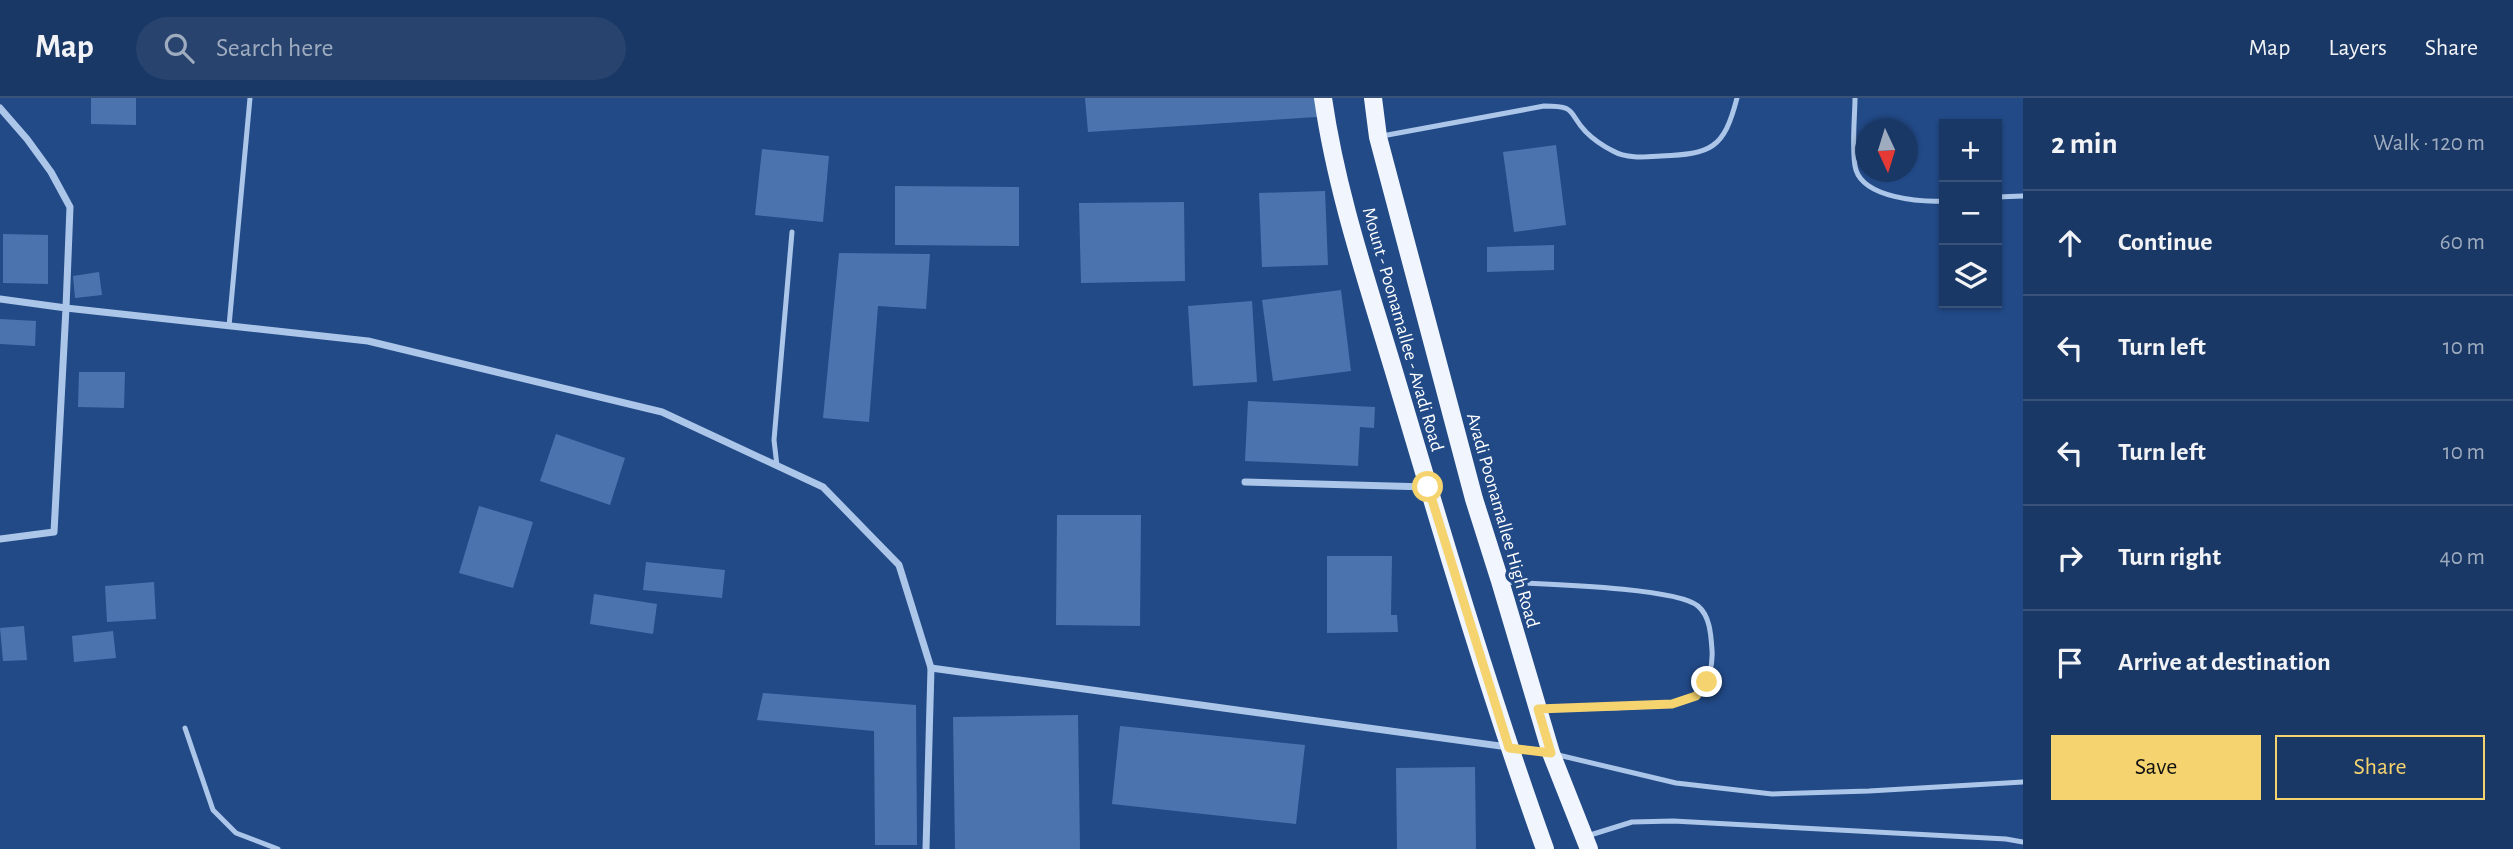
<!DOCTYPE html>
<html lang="en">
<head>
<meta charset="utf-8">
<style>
	body { margin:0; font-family:"Alegreya Sans",sans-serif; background:#27436e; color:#f1f3f6 }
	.controls { position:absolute; right:21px; top:21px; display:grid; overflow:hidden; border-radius:0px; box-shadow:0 2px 5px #0004 }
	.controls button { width:63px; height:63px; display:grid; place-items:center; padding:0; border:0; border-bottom:2px solid #385279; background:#1a3865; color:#f1f3f6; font:35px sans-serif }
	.compass { position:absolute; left:1855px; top:21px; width:63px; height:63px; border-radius:50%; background:#1a3865; box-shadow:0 2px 5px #0004; rotate:176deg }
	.stop { position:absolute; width:21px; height:21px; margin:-16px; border:5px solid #f5d36f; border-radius:50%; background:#fff }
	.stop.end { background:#f5d36f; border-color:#fff; box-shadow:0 2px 7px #0008 }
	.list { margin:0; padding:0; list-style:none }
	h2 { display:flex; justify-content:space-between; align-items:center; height:91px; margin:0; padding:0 28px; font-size:30px }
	h2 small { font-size:23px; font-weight:400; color:#9facbf }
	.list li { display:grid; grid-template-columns:46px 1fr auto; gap:21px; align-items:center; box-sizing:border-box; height:105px; padding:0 28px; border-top:2px solid #385279 }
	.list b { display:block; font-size:26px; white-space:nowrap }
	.list em { font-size:23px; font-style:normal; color:#9facbf }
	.actions { display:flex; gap:14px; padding:21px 28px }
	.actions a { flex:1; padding:16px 0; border:2px solid #f5d36f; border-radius:0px; text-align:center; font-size:24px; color:#f5d36f }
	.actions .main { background:#f5d36f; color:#111 }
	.icon { flex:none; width:38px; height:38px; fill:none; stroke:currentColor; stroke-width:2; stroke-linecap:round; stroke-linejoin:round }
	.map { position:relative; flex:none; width:2023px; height:751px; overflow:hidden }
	header { display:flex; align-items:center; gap:42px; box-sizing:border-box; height:98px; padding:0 35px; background:#1a3865; border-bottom:2px solid #385279 }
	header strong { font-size:33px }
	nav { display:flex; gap:38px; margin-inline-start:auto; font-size:24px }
	.search { width:490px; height:63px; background:#27436e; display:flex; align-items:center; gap:18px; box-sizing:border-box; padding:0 24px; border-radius:38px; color:#9facbf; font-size:26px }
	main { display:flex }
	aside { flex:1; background:#1a3865 }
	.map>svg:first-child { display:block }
	.building { fill:#4b74af }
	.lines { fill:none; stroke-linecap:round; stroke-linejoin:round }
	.service { stroke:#acc6e9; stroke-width:5 }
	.minor { stroke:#acc6e9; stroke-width:7 }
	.primary { stroke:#f0f5fe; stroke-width:18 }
	.route { stroke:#f5d36f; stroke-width:9 }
	.labels { text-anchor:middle; stroke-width:7; stroke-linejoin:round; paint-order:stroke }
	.street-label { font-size:19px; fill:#fff; stroke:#224a87 }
</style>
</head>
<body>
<header>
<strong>Map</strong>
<div class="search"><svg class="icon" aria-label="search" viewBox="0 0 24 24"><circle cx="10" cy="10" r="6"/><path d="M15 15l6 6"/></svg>Search here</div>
<nav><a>Map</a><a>Layers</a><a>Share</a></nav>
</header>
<main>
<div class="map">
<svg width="2023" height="751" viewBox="0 0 2023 751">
	<rect width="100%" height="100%" fill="#224a87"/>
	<g class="building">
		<path d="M 91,0 L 136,0 L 136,27 L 91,26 Z"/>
		<path d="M 1085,0 L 1316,0 L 1317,19 L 1088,34 Z"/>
		<path d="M 1556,47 L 1566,127 L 1514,134 L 1503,54 Z"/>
		<path d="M 762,51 L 829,58 L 823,124 L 755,117 Z"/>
		<path d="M 895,88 L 1019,89 L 1019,148 L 895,147 Z"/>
		<path d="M 1325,93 L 1328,167 L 1262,169 L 1259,95 Z"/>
		<path d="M 1184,104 L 1185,183 L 1081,185 L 1079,105 Z"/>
		<path d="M 3,136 L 48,137 L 48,186 L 3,185 Z"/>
		<path d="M 1554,147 L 1554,172 L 1487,174 L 1487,149 Z"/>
		<path d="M 839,155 L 930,156 L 926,211 L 878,208 L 869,324 L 823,320 Z"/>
		<path d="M 99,174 L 102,197 L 75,200 L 73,178 Z"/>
		<path d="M 1341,192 L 1351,273 L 1273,283 L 1262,202 Z"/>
		<path d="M 1252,203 L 1257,284 L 1193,288 L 1188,208 Z"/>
		<path d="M 0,221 L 36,223 L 35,248 L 0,246 Z"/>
		<path d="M 79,274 L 125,274 L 124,310 L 78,309 Z"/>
		<path d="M 1248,303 L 1375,309 L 1374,330 L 1360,329 L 1358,368 L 1245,363 Z"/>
		<path d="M 556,336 L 625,360 L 610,407 L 540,383 Z"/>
		<path d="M 479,408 L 533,424 L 513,490 L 459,475 Z"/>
		<path d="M 1057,417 L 1141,417 L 1140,528 L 1056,527 Z"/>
		<path d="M 1327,458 L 1392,458 L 1391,517 L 1397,517 L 1398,534 L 1327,535 Z"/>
		<path d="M 646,464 L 725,472 L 722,500 L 643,492 Z"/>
		<path d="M 154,484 L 156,521 L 107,524 L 105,488 Z"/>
		<path d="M 594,496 L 657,506 L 653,536 L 590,526 Z"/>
		<path d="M 24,528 L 27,562 L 3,563 L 0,530 Z"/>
		<path d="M 113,533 L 116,560 L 74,564 L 72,538 Z"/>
		<path d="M 763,595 L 916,607 L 917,747 L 875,747 L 874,633 L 757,622 Z"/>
		<path d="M 1078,617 L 1080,751 L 955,751 L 953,619 Z"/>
		<path d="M 1120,628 L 1305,647 L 1296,726 L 1112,706 Z"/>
		<path d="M 1475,669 L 1476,751 L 1397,751 L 1396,670 Z"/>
	</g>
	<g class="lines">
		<g class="service">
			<path d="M 1855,0 C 1855,17 1851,57 1856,72 C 1865,100 1920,104 1944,103"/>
			<path d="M 1382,38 L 1544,8 C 1578,8 1567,14 1586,34 C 1594,42 1603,48 1613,53 C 1627,61 1645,59 1661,58 C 1711,56 1724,51 1737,0"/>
			<path d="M 1997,99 L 2023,98"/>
			<path d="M 229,228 L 250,0"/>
			<path d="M 777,368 L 774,342 L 792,134"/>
			<path d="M 1504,484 C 1539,486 1676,489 1698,508 C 1710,518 1711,537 1712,552 C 1713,566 1709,586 1698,596 C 1679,613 1571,610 1541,611"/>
			<path d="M 185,630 L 213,712 L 236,735 L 278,751"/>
			<path d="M 1554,656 L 1676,685 L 1772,696 L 1869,693 L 2023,684"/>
			<path d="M 1587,738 L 1632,724 L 1673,723 L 2006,741 L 2023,744"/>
		</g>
		<g class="minor">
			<path d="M 0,10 L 27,41 L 51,74 L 70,109 L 66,210 L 368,243 L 662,314 L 823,389 L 899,467 L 931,570 L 926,751"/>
			<path d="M 0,201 L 66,210 L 54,434 L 0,441"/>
			<path d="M 1245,384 L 1428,389"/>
			<path d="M 931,570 L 1551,655"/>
		</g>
		<g class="primary">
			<path d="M 1323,0 C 1337,98 1370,192 1398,287 C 1444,442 1490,598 1545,751"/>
			<path d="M 1373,0 L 1378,39 L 1474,401 L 1500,483 L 1551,655 L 1589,751"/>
		</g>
	</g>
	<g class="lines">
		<path class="route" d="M 1428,389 L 1509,650 L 1551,655 L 1538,611 L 1672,606 L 1696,598 L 1707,584"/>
	</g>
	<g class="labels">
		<g class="street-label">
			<text transform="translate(1404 231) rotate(74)" y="7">Mount - Poonamallee - Avadi Road</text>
			<text transform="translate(1504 422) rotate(74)" y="7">Avadi Poonamallee High Road</text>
		</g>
	</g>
</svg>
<div class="controls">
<button>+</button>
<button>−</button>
<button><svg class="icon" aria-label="layers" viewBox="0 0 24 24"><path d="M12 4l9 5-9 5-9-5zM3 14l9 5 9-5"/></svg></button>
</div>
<svg class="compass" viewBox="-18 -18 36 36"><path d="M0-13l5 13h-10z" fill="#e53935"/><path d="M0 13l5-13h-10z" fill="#9facbf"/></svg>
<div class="stop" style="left:1428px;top:389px"></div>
<div class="stop end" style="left:1707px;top:584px"></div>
</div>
<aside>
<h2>2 min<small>Walk · 120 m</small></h2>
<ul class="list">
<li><svg class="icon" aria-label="ahead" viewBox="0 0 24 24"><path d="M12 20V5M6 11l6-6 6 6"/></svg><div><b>Continue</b></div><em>60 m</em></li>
<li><svg class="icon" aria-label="left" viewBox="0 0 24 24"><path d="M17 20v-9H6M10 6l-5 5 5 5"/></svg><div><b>Turn left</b></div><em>10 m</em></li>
<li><svg class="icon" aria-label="left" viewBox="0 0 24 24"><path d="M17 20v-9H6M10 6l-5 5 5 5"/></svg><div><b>Turn left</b></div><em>10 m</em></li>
<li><svg class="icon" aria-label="right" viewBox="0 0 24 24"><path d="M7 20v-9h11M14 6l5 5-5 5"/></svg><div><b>Turn right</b></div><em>40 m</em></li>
<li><svg class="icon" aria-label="arrive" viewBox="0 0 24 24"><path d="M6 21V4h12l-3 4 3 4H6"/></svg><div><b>Arrive at destination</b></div></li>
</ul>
<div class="actions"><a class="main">Save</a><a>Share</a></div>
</aside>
</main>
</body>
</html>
